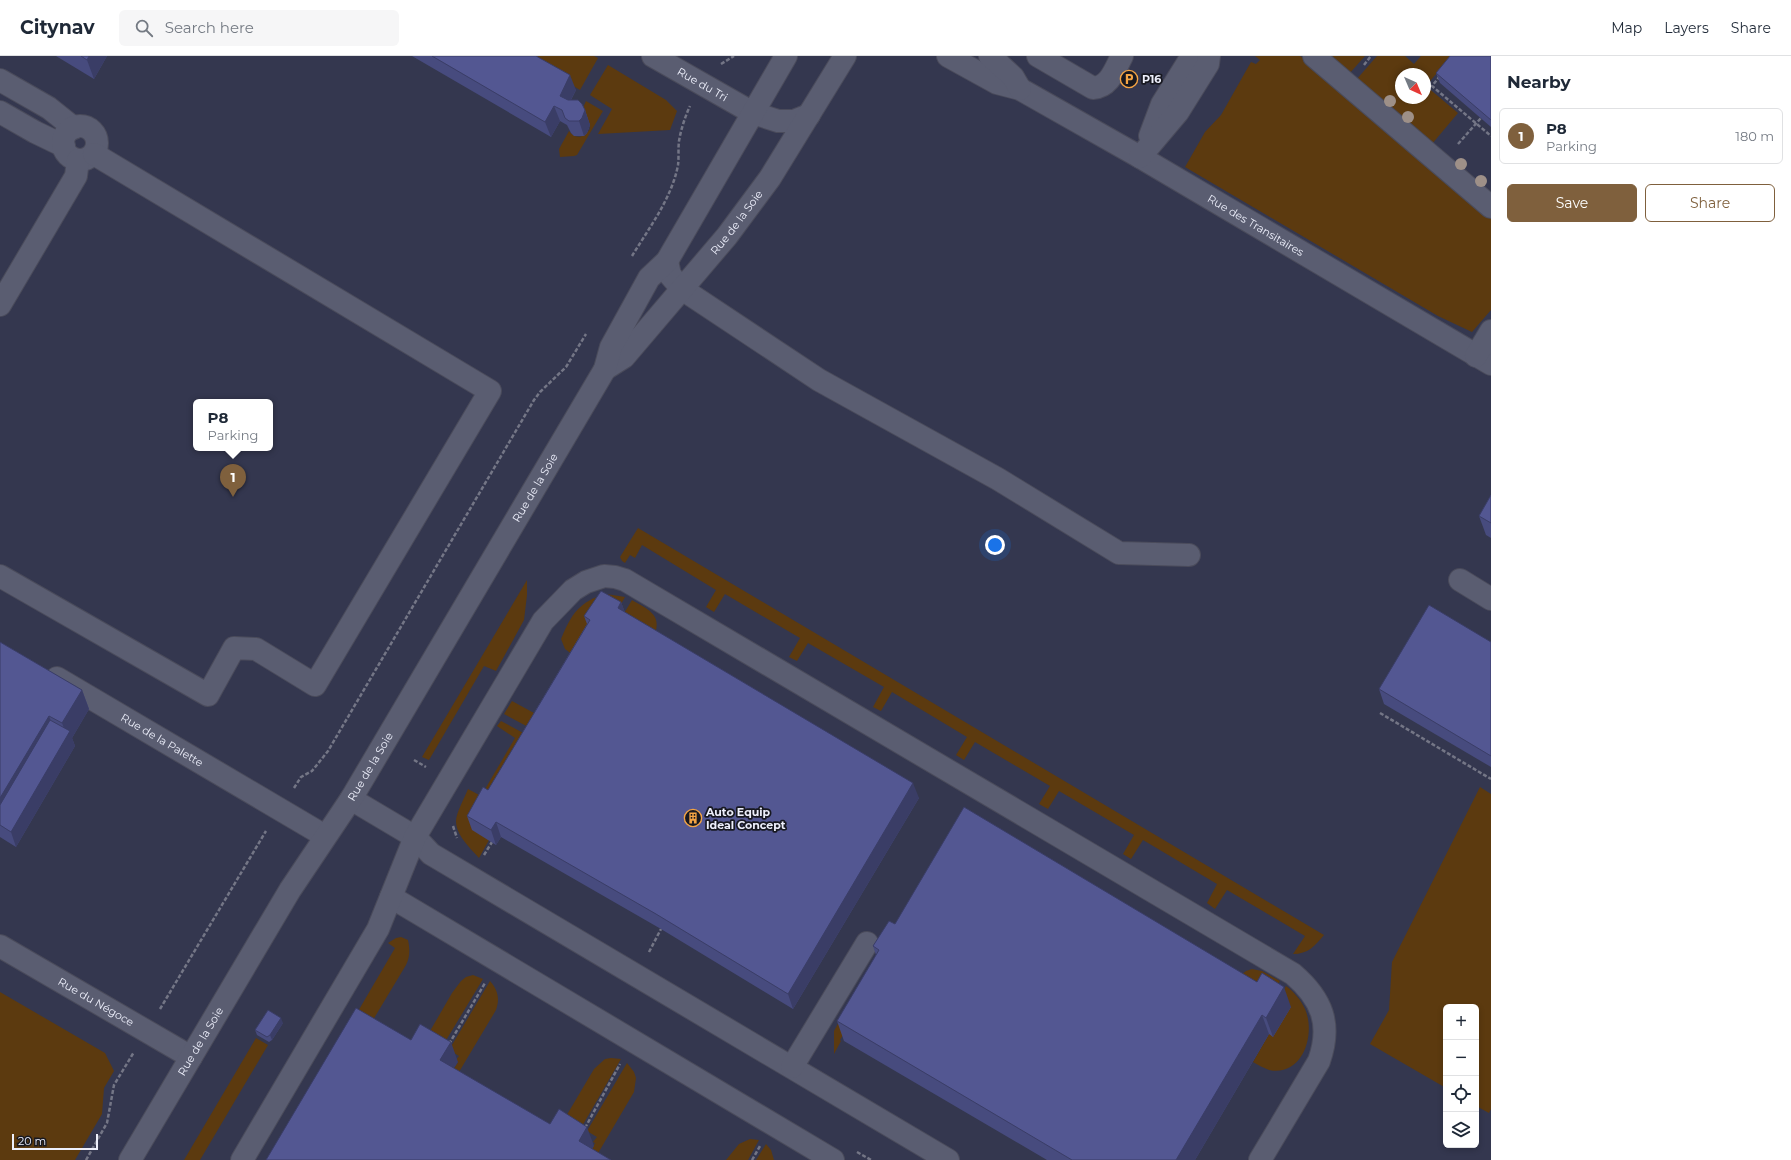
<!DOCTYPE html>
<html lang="en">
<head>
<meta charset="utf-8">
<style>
	body { margin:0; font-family:Montserrat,sans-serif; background:#f6f6f7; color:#1f2937 }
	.controls { position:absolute; right:12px; bottom:12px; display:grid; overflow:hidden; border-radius:6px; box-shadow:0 2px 6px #0003 }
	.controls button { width:36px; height:36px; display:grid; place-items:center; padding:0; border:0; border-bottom:1px solid #e0e1e3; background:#fff; color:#1f2937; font:20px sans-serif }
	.compass { position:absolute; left:1395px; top:12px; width:36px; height:36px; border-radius:50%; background:#fff; box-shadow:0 2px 6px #0003; rotate:136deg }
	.scale { position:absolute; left:12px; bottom:10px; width:86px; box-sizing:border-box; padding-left:4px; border:2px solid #edeffb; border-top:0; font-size:11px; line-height:14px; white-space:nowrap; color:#edeffb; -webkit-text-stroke:3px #171820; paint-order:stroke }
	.you { position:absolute; left:995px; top:489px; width:14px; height:14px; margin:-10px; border:3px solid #fff; border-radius:50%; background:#1a73e8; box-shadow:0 0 0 6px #1a73e833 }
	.badge { display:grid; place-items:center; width:26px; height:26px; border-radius:50%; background:#7f603d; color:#fff; font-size:13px; font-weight:700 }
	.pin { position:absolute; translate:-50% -33px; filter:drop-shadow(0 1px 2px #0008) }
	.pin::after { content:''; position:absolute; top:21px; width:14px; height:12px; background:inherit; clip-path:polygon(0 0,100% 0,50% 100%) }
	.popup { position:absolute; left:193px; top:343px; width:80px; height:52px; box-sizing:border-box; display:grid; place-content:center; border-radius:6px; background:#fff; filter:drop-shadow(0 1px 3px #0005); font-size:13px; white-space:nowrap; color:#747a83 }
	.popup b { font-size:15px; color:#1f2937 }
	.popup::after { content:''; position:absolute; left:50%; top:100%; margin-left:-8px; border:8px solid transparent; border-top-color:#fff }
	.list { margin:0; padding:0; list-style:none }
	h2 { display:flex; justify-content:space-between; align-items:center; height:52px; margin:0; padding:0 16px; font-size:17px }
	h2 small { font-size:13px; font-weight:400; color:#747a83 }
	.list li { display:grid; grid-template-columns:26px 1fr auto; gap:12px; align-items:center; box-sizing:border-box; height:56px; margin:0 8px 8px; padding:0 8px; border:1px solid #e0e1e3; border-radius:6px }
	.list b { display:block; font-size:15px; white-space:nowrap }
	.list p { margin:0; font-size:13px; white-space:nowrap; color:#747a83 }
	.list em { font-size:13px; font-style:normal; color:#747a83 }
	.actions { display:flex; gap:8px; padding:12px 16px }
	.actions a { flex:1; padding:9px 0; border:1px solid #7f603d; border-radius:6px; text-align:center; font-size:14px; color:#7f603d }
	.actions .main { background:#7f603d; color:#fff }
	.icon { flex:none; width:22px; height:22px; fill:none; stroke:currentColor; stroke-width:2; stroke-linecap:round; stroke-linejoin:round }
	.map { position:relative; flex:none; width:1491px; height:1104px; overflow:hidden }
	header { display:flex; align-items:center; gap:24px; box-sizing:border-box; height:56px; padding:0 20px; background:#fff; border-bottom:1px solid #e0e1e3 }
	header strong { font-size:19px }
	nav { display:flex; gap:22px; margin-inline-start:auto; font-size:14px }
	.search { width:280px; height:36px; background:#f6f6f7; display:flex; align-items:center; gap:10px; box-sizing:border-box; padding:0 14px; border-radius:6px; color:#747a83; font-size:15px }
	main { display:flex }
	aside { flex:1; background:#fff }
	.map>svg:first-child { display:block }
	.built { fill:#34374f; fill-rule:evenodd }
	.grass { fill:#5c3a0f; fill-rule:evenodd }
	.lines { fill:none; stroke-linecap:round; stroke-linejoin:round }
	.minor-casing { stroke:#4a4b5b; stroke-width:24 }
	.path { stroke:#747686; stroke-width:2.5; stroke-dasharray:4 2; stroke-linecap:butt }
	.minor { stroke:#5a5d71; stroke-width:22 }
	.tree { fill:#9e9088 }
	.wall { fill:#474b7e }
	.shaded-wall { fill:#3a3d66 }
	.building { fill:#535792; stroke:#3a3d66 }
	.labels { text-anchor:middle; stroke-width:3.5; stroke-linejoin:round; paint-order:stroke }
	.poi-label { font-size:11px; font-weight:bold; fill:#edeffb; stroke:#171820; text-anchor:start }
	.street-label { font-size:11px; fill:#edeffb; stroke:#171820 }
</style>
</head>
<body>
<header>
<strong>Citynav</strong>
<div class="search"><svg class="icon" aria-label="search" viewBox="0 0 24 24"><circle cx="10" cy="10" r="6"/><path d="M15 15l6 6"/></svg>Search here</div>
<nav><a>Map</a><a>Layers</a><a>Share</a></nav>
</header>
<main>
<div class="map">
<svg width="1491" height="1104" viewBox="0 0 1491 1104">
	<rect width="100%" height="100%" fill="#2d2f41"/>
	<path class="built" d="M 0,0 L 1491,0 L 1491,1104 L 0,1104 ZM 1401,18 L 1425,18 L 1425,42 L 1401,42 ZM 196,346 L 270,346 L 270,392 L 196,392 ZM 1446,951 L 1476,951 L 1476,1089 L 1446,1089 Z"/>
	<g class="grass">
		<path d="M 523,0 L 594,0 L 598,2 L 580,34 Z"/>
		<path d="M 1255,0 L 1300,0 L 1321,14 L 1491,158 L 1491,254 L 1472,276 L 1438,260 L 1185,111 L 1205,76 L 1221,59 L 1251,6 L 1256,8 L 1260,4 Z"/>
		<path d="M 1328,0 L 1365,0 L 1349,18 Z"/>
		<path d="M 1377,0 L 1405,0 L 1414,8 L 1421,0 L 1451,0 L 1426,30 L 1458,57 L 1432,88 L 1356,24 ZM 1401,18 L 1425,18 L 1425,42 L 1401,42 Z"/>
		<path d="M 608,9 L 666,44 L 677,55 L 670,74 L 598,78 L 612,53 L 590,39 Z"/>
		<path d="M 586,45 L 603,55 L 577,99 L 574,100 L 560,101 L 559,93 L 569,75 C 576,84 584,82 590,73 L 589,65 L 580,59 Z"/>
		<path d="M 638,472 L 1324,879 C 1315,890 1308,898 1293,898 L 1305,880 L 1227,834 L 1215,853 L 1207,847 L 1217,828 L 1143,784 L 1131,803 L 1123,798 L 1134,779 L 1059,735 L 1048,753 L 1039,748 L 1050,730 L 975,686 L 964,704 L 956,699 L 967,681 L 892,636 L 881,655 L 873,651 L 884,631 L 808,587 L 797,605 L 789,601 L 800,582 L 725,538 L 714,556 L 706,551 L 716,534 L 642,489 L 635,502 L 630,499 L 625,507 L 622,505 L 620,501 Z"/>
		<path d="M 527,524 L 527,539 L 524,564 L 496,615 L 484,610 L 429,704 L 422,701 Z"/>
		<path d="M 606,538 L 625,541 L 617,555 L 580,604 L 565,593 L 561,583 C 571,558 580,545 606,538 Z"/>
		<path d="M 632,544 C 647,553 662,558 655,578 L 623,559 Z"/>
		<path d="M 512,645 L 545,663 L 532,673 L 504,658 Z"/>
		<path d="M 501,665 L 527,679 L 489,784 L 479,802 C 470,792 456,779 456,765 C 456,757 465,741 468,733 L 481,740 L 515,682 L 497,670 Z"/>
		<path d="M 1480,731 L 1491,738 L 1491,1053 L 1489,1057 L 1476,1050 L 1476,951 L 1446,951 L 1446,1032 L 1370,988 L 1389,954 L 1392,906 Z"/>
		<path d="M 401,881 L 408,884 C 410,893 410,901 406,909 L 367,974 L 271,1104 L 395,892 L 388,887 L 396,882 Z"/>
		<path d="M 1252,913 L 1262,915 L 1280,925 L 1272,938 L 1241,919 L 1246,915 Z"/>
		<path d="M 473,919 L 483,923 L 442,991 L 415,1001 L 452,937 L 461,925 L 466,921 Z"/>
		<path d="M 490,925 C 498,934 500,943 496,954 L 453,1026 L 447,1023 L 458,1006 L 456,1004 L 459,1000 L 449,994 Z"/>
		<path d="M 1286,930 C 1294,936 1301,944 1305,953 C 1316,978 1303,1021 1269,1014 C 1264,1012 1258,1009 1253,1006 L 1269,978 L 1279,942 Z"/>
		<path d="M 0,936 L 105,997 L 114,1015 L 104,1032 L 102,1058 L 75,1104 L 0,1104 Z"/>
		<path d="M 849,947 L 858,953 L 840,984 L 841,985 L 834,998 L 834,975 Z"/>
		<path d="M 256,982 L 268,989 L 200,1104 L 184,1104 Z"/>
		<path d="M 611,1002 L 621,1003 L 581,1072 L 552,1084 L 594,1013 L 605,1003 Z"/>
		<path d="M 627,1007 L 634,1016 L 636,1022 L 634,1036 L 594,1104 L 587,1104 L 595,1087 L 593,1086 L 597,1081 L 587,1075 Z"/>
		<path d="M 750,1083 L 759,1084 L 748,1104 L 726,1104 L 739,1088 Z"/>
		<path d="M 766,1088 L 771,1094 L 774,1104 L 756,1104 Z"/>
	</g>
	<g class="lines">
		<defs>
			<g id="minor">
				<path id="s1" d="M 653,0 L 753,57 L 778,65 L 794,65 L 809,59"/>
				<path id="s2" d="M 948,0 L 997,27 L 1020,33 L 1140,101 L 1491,308"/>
				<path d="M 990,0 L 1013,21 L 1020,33"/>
				<path d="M 1038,0 L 1093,32 C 1110,31 1115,13 1122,0"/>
				<path d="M 1314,0 L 1491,151"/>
				<path d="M 0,24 L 49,52 L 74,72"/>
				<path d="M 0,56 L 35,76 L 64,90"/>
				<circle cx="80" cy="87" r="17"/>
				<path d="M 1150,80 L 1162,48 L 1192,0"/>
				<path d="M 1140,101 L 1178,56 L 1208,8 L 1209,0"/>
				<path d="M 667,205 L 670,219 L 682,233 L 819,324 L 998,423 L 1119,497 L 1189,499"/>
				<path d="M 0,249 L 76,120 L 78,104"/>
				<path d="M 1476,300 L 1491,275"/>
				<path id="s3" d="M 605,313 L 624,301 L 727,180 L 770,122 L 845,0"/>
				<path d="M 0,520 L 208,639 L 234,592 L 256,593 L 315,629 L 490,335 L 94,98"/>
				<path d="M 1460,524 L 1491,543"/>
				<path id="s4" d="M 57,622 L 325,780"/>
				<path d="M 351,743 L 415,781 L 431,798 L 948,1104"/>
				<path d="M 391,841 L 833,1104"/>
				<path id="s5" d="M 0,890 L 191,1001"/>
				<path d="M 792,1011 L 867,887"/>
				<path id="s6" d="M 130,1104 L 290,834 L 351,743 L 605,313 L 611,291 L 649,222 L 667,205 L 786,0"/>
				<path d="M 242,1104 L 378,873 L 415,781 L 543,565 L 573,534 L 586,526 L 604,520 L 615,521 L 625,524 L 1293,918 C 1322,943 1332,968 1319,1005 L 1260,1104"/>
			</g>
		</defs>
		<use href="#minor" class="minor-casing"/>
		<g class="path">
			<path d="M 721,8 L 734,0"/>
			<path d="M 1364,9 L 1371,0"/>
			<path d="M 1440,20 L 1432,30 L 1491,80"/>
			<path d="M 1458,88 L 1481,62"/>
			<path d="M 632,200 C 649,172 672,142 678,109 C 679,102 678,93 679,85 C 681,73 685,61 690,50"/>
			<path d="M 1380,657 L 1491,723"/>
			<path d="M 414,704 L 426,711"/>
			<path d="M 294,732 L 301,721 L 312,715 L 328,695 L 534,344 L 540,336 L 566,311 L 586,278"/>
			<path d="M 453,770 L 457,782"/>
			<path d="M 484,799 L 492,786"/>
			<path d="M 649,896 L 661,873"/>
			<path d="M 160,953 L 266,775"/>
			<path d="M 449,988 L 485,927"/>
			<path d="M 585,1072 L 620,1008"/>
			<path d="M 857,1096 L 871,1104"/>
			<path d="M 86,1104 L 107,1067 L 114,1029 L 134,996"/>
			<path d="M 752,1104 L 760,1090"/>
		</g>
		<use href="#minor" class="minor"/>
	</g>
	<g class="tree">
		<circle cx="1390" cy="45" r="6"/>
		<circle cx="1408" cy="61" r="6"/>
		<circle cx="1461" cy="108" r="6"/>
		<circle cx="1481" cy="125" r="6"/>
	</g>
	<g class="wall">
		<path d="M 56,0 L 107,0 L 94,23 Z"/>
		<path d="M 412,0 L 536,0 L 576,34 L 571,44 L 585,54 L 590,69 L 587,77 L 584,80 L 574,80 L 571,77 L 567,69 L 560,65 L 551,81 Z"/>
		<path d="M 1491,0 L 1491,71 L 1440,27 L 1436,17 Z"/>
		<path d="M 1491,439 L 1491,482 L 1486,479 L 1479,460 Z"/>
		<path d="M 621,546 L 625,557 L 919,742 L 793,953 L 661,873 L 501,781 L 496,789 L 472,774 L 467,760 L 488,734 L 587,568 L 584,560 Z"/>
		<path d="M 0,586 L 82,634 L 89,653 L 72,682 L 75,690 L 16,791 L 0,781 Z"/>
		<path d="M 1491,586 L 1491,711 L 1384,648 L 1379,633 Z"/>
		<path d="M 895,868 L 1291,951 L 1273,981 L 1269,978 L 1195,1104 L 1047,1104 L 844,985 L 837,965 L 876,899 L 873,890 Z"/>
		<path d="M 283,967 L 272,984 L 269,986 L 257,979 L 255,974 Z"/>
	</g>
	<g class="shaded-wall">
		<path d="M 89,0 L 107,0 L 94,23 L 87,4 Z"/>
		<path d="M 570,19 L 576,34 L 565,55 L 560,40 Z"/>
		<path d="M 554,50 L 560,65 L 551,81 L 545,66 Z"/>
		<path d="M 585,54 L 590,69 L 587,77 L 584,80 L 579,65 Z"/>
		<path d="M 621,546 L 627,561 L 618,552 Z"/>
		<path d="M 82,634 L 89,653 L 72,682 L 75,690 L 16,791 L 11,776 L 67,680 L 62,667 Z"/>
		<path d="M 49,660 L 56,679 L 0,760 L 0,742 Z"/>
		<path d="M 913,727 L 919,742 L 793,953 L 788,938 Z"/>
		<path d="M 496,766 L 501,781 L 496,789 L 491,774 Z"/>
		<path d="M 1284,931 L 1291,951 L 1273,981 L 1266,962 Z"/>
		<path d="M 1262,959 L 1269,978 L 1195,1104 L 1176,1104 Z"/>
		<path d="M 281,962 L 283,967 L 272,984 L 270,979 Z"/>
		<path d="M 451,986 L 458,1006 L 447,1023 L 440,1004 Z"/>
		<path d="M 587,1071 L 594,1090 L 586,1104 L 579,1085 Z"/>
	</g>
	<g class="building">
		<path d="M 81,0 L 89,0 L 87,4 Z"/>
		<path d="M 432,0 L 536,0 L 570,19 L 560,40 L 568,44 L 578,44 L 582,48 L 585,54 L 582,62 L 579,65 L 569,65 L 565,62 L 562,54 L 554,50 L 545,66 Z"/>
		<path d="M 1450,0 L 1491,0 L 1491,64 L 1436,17 Z"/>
		<path d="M 1491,439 L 1491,467 L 1479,460 Z"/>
		<path d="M 601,535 L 621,546 L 618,552 L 913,727 L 788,938 L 656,858 L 496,766 L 491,774 L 467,760 L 483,731 L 488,734 L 590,564 L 584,560 Z"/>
		<path d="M 1429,549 L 1491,586 L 1491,700 L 1379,633 Z"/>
		<path d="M 0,586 L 82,634 L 62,667 L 49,660 L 0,742 Z"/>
		<path d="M 50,664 L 70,675 L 11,776 L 0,769 L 0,749 Z"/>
		<path d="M 964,751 L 1257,926 L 1262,917 L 1284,931 L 1266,962 L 1262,959 L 1176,1104 L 1072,1104 L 837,965 L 879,894 L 873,890 L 889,865 L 895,868 Z"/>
		<path d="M 356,952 L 411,984 L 420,968 L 449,985 L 451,986 L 440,1004 L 550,1068 L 559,1053 L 587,1071 L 579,1085 L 611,1104 L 266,1104 Z"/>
		<path d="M 268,954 L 281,962 L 270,979 L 267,981 L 255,974 Z"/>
	</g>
	<defs>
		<symbol id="parking-ring" viewBox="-11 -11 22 22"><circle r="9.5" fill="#171820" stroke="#f4a444" stroke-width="1.5"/><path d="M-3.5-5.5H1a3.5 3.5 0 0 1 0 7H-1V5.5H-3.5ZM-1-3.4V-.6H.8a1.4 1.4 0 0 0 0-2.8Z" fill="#f4a444"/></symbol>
		<symbol id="building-ring" viewBox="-11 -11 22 22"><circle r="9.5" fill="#171820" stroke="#f4a444" stroke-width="1.5"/><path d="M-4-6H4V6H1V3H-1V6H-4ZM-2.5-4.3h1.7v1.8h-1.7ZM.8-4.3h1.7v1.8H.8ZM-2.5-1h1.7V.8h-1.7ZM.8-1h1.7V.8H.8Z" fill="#f4a444"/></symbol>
	</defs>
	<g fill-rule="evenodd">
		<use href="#parking-ring" x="1119" y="13" width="20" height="20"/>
		<use href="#building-ring" x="683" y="752" width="20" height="20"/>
	</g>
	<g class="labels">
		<g class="poi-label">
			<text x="1142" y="27">P16</text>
			<text x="706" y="760">Auto Equip<tspan x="706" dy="13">Ideal Concept</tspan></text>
		</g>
		<g class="street-label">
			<text dy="4" stroke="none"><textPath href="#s1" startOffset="57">Rue du Tri</textPath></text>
			<text dy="4" stroke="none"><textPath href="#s3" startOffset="198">Rue de la Soie</textPath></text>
			<text dy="4" stroke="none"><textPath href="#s2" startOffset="352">Rue des Transitaires</textPath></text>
			<text dy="4" stroke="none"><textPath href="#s6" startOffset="785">Rue de la Soie</textPath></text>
			<text dy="4" stroke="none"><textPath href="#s4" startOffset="122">Rue de la Palette</textPath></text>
			<text dy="4" stroke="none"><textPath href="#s6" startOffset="461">Rue de la Soie</textPath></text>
			<text dy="4" stroke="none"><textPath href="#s5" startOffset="111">Rue du Négoce</textPath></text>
			<text dy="4" stroke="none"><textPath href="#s6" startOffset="138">Rue de la Soie</textPath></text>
		</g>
	</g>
</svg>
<div class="controls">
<button>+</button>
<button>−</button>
<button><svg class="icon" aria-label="locate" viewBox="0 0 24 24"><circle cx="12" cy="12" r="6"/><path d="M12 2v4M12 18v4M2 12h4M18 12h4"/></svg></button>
<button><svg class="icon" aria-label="layers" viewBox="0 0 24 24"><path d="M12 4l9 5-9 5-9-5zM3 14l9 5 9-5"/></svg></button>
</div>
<svg class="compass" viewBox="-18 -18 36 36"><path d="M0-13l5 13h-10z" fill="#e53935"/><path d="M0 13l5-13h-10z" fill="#747a83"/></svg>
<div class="scale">20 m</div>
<div class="you"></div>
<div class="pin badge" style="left:233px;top:441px">1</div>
<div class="popup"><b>P8</b>Parking</div>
</div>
<aside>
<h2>Nearby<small></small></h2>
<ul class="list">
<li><span class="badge">1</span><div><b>P8</b><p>Parking</p></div><em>180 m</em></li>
</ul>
<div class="actions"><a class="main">Save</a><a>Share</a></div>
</aside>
</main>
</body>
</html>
